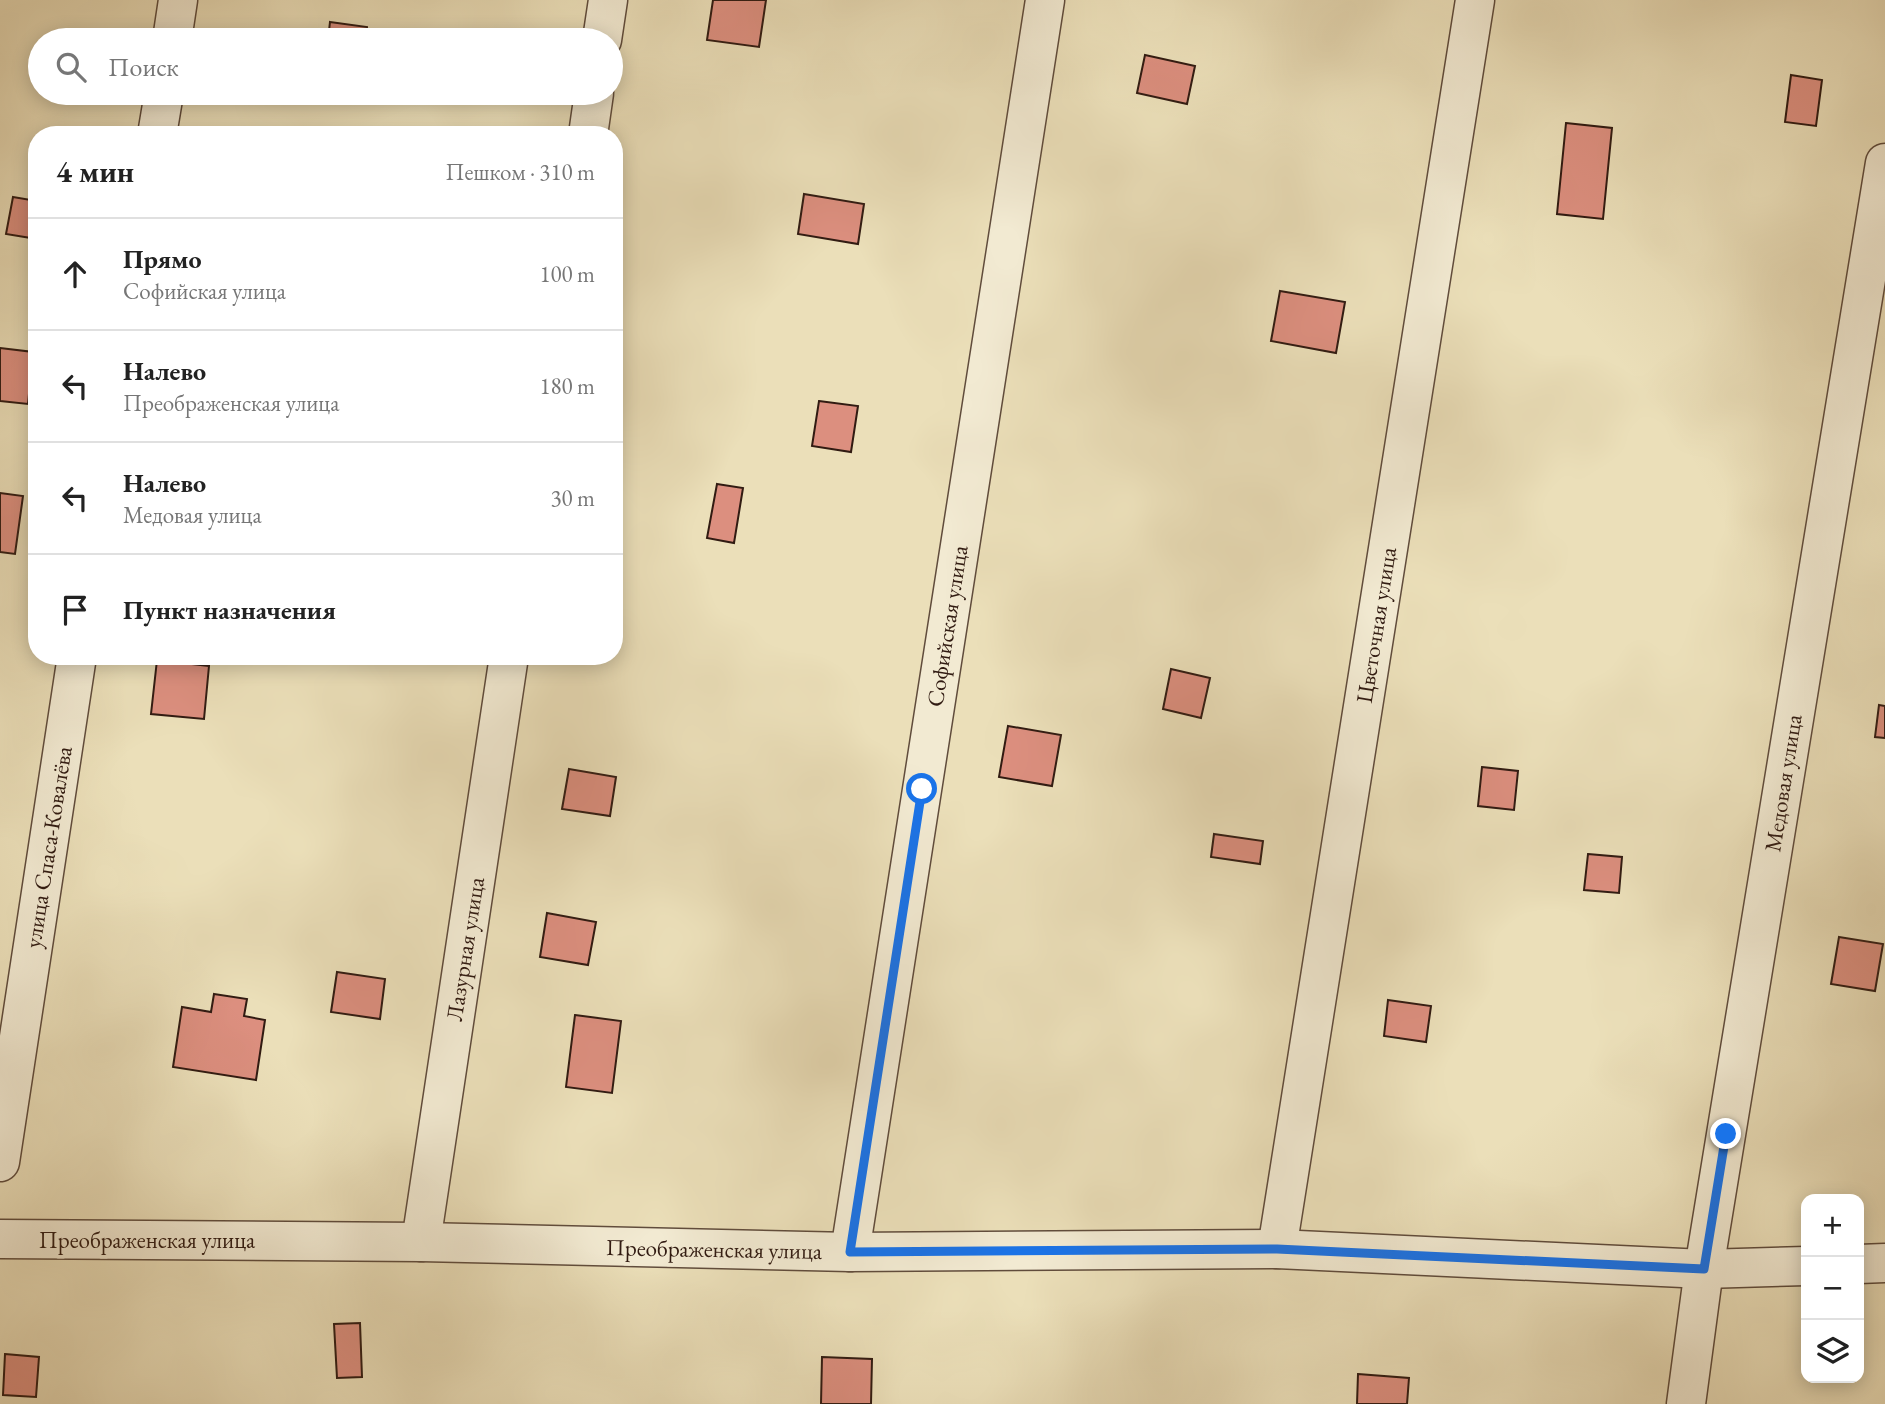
<!DOCTYPE html>
<html lang="ru">
<head>
<meta charset="utf-8">
<style>
	body { margin:0; font-family:"EB Garamond",serif; background:#f6f6f6; color:#222 }
	.controls { position:absolute; right:21px; bottom:21px; display:grid; overflow:hidden; border-radius:14px; box-shadow:0 4px 18px #0003 }
	.controls button { width:63px; height:63px; display:grid; place-items:center; padding:0; border:0; border-bottom:2px solid #e0e0e0; background:#fff; color:#222; font:35px sans-serif }
	.stop { position:absolute; width:21px; height:21px; margin:-16px; border:5px solid #1a73e8; border-radius:50%; background:#fff }
	.stop.end { background:#1a73e8; border-color:#fff; box-shadow:0 2px 7px #0008 }
	.list { margin:0; padding:0; list-style:none }
	h2 { display:flex; justify-content:space-between; align-items:center; height:91px; margin:0; padding:0 28px; font-size:30px }
	h2 small { font-size:23px; font-weight:400; color:#767676 }
	.list li { display:grid; grid-template-columns:46px 1fr auto; gap:21px; align-items:center; box-sizing:border-box; height:112px; padding:0 28px; border-top:2px solid #e0e0e0 }
	.list b { display:block; font-size:26px; white-space:nowrap }
	.list p { margin:0; font-size:23px; white-space:nowrap; color:#767676 }
	.list em { font-size:23px; font-style:normal; color:#767676 }
	.icon { flex:none; width:38px; height:38px; fill:none; stroke:currentColor; stroke-width:2; stroke-linecap:round; stroke-linejoin:round }
	.map { position:relative; flex:none; width:1885px; height:1404px; overflow:hidden }
	.search { position:absolute; background:#fff; box-shadow:0 4px 18px #0003; left:28px; top:28px; width:595px; height:77px; display:flex; align-items:center; gap:18px; box-sizing:border-box; padding:0 24px; border-radius:38px; color:#767676; font-size:26px }
	.panel { position:absolute; background:#fff; box-shadow:0 4px 18px #0003; left:28px; top:126px; width:595px; height:539px; border-radius:28px }
	.map>svg:first-child { display:block }
	.building { fill:#dc8f7f; stroke:#311b12; stroke-width:2 }
	.lines { fill:none; stroke-linecap:round; stroke-linejoin:round }
	.minor-casing { stroke:#604c3c; stroke-width:41 }
	.minor { stroke:#f2ead2; stroke-width:38 }
	.route { stroke:#1a73e8; stroke-width:9 }
	.labels { text-anchor:middle; stroke-width:7; stroke-linejoin:round; paint-order:stroke }
	.street-label { font-size:23px; fill:#311b12; stroke:#f2ead2 }
</style>
</head>
<body>
<div class="map">
<svg width="1885" height="1404" viewBox="0 0 1885 1404">
	<rect width="100%" height="100%" fill="#ebdfb9"/>
	<filter id="stains"><feTurbulence type="fractalNoise" baseFrequency=".00286" numOctaves="4"/><feColorMatrix values="0 0 0 0 .2 0 0 0 0 .09 0 0 0 0 .02 0 0 0 .5 -.17"/></filter>
	<radialGradient id="worn" r=".72"><stop offset=".6" stop-color="#630" stop-opacity="0"/><stop offset="1" stop-color="#630" stop-opacity=".3"/></radialGradient>
	<g class="building">
		<path d="M 713,0 L 766,0 L 759,47 L 707,40 Z"/>
		<path d="M 330,22 L 367,27 L 366,40 L 328,40 Z"/>
		<path d="M 1145,55 L 1195,66 L 1187,104 L 1137,93 Z"/>
		<path d="M 1791,75 L 1822,80 L 1816,126 L 1785,122 Z"/>
		<path d="M 1566,123 L 1612,128 L 1603,219 L 1557,214 Z"/>
		<path d="M 804,194 L 864,204 L 858,244 L 798,234 Z"/>
		<path d="M 13,197 L 37,201 L 37,239 L 6,234 Z"/>
		<path d="M 1280,291 L 1345,302 L 1336,353 L 1271,341 Z"/>
		<path d="M 0,348 L 33,352 L 28,404 L 0,401 Z"/>
		<path d="M 819,401 L 858,406 L 851,452 L 812,446 Z"/>
		<path d="M 717,484 L 743,488 L 734,543 L 707,538 Z"/>
		<path d="M 0,493 L 23,496 L 15,554 L 0,552 Z"/>
		<path d="M 157,660 L 209,666 L 204,719 L 151,714 Z"/>
		<path d="M 1171,669 L 1210,678 L 1201,718 L 1163,709 Z"/>
		<path d="M 1879,705 L 1885,706 L 1885,738 L 1875,737 Z"/>
		<path d="M 1008,726 L 1061,735 L 1052,786 L 999,777 Z"/>
		<path d="M 1482,767 L 1518,771 L 1514,810 L 1478,806 Z"/>
		<path d="M 569,769 L 616,777 L 610,816 L 562,809 Z"/>
		<path d="M 1214,834 L 1263,841 L 1260,864 L 1211,857 Z"/>
		<path d="M 1588,854 L 1622,857 L 1619,893 L 1584,890 Z"/>
		<path d="M 547,913 L 596,922 L 588,965 L 540,957 Z"/>
		<path d="M 1839,937 L 1883,944 L 1875,991 L 1831,984 Z"/>
		<path d="M 337,972 L 385,979 L 380,1019 L 331,1012 Z"/>
		<path d="M 214,994 L 247,999 L 244,1016 L 265,1020 L 256,1080 L 173,1067 L 182,1007 L 211,1012 Z"/>
		<path d="M 1388,1000 L 1431,1006 L 1426,1042 L 1384,1036 Z"/>
		<path d="M 575,1015 L 621,1021 L 612,1093 L 566,1087 Z"/>
		<path d="M 360,1323 L 362,1377 L 337,1378 L 334,1324 Z"/>
		<path d="M 5,1354 L 39,1357 L 36,1397 L 3,1395 Z"/>
		<path d="M 822,1357 L 872,1359 L 871,1404 L 821,1404 Z"/>
		<path d="M 1358,1374 L 1409,1378 L 1407,1404 L 1357,1404 Z"/>
	</g>
	<g class="lines">
		<defs>
			<g id="minor">
				<path d="M 172,40 L 178,0"/>
				<path d="M 602,40 L 608,0"/>
				<path d="M 157,135 L 164,93"/>
				<path d="M 588,135 L 594,93"/>
				<path d="M 0,1162 L 77,656"/>
				<path d="M 0,1239 L 421,1242 L 850,1252 L 1277,1249 L 1704,1269 L 1806,1266"/>
				<path d="M 421,1242 L 509,656"/>
				<path d="M 1277,1249 L 1475,0"/>
				<path d="M 850,1252 L 1045,0"/>
				<path d="M 1859,1264 L 1885,1263"/>
				<path d="M 1686,1404 L 1704,1269 L 1885,163"/>
			</g>
		</defs>
		<use href="#minor" class="minor-casing"/>
		<use href="#minor" class="minor"/>
	</g>
	<g class="lines">
		<path class="route" d="M 922,789 L 850,1252 L 1277,1249 L 1704,1269 L 1726,1134"/>
	</g>
	<g class="labels">
		<g class="street-label">
			<text transform="translate(1376 625) rotate(-81)" y="8">Цветочная улица</text>
			<text transform="translate(947 626) rotate(-81)" y="8">Софийская улица</text>
			<text transform="translate(1783 783) rotate(-81)" y="8">Медовая улица</text>
			<text transform="translate(48 847) rotate(-81)" y="8">улица Спаса-Ковалёва</text>
			<text transform="translate(465 949) rotate(-81)" y="8">Лазурная улица</text>
			<text x="147" y="1248">Преображенская улица</text>
			<text transform="translate(714 1249) rotate(1)" y="8">Преображенская улица</text>
		</g>
	</g>
	<rect width="100%" height="100%" filter="url(#stains)"/>
	<rect width="100%" height="100%" fill="url(#worn)"/>
</svg>
<div class="controls">
<button>+</button>
<button>−</button>
<button><svg class="icon" aria-label="layers" viewBox="0 0 24 24"><path d="M12 4l9 5-9 5-9-5zM3 14l9 5 9-5"/></svg></button>
</div>
<div class="stop" style="left:922px;top:789px"></div>
<div class="stop end" style="left:1726px;top:1134px"></div>
<div class="search"><svg class="icon" aria-label="search" viewBox="0 0 24 24"><circle cx="10" cy="10" r="6"/><path d="M15 15l6 6"/></svg>Поиск</div>
<section class="panel">
<h2>4 мин<small>Пешком · 310 m</small></h2>
<ul class="list">
<li><svg class="icon" aria-label="ahead" viewBox="0 0 24 24"><path d="M12 20V5M6 11l6-6 6 6"/></svg><div><b>Прямо</b><p>Софийская улица</p></div><em>100 m</em></li>
<li><svg class="icon" aria-label="left" viewBox="0 0 24 24"><path d="M17 20v-9H6M10 6l-5 5 5 5"/></svg><div><b>Налево</b><p>Преображенская улица</p></div><em>180 m</em></li>
<li><svg class="icon" aria-label="left" viewBox="0 0 24 24"><path d="M17 20v-9H6M10 6l-5 5 5 5"/></svg><div><b>Налево</b><p>Медовая улица</p></div><em>30 m</em></li>
<li><svg class="icon" aria-label="arrive" viewBox="0 0 24 24"><path d="M6 21V4h12l-3 4 3 4H6"/></svg><div><b>Пункт назначения</b></div></li>
</ul>
</section>
</div>
</body>
</html>
